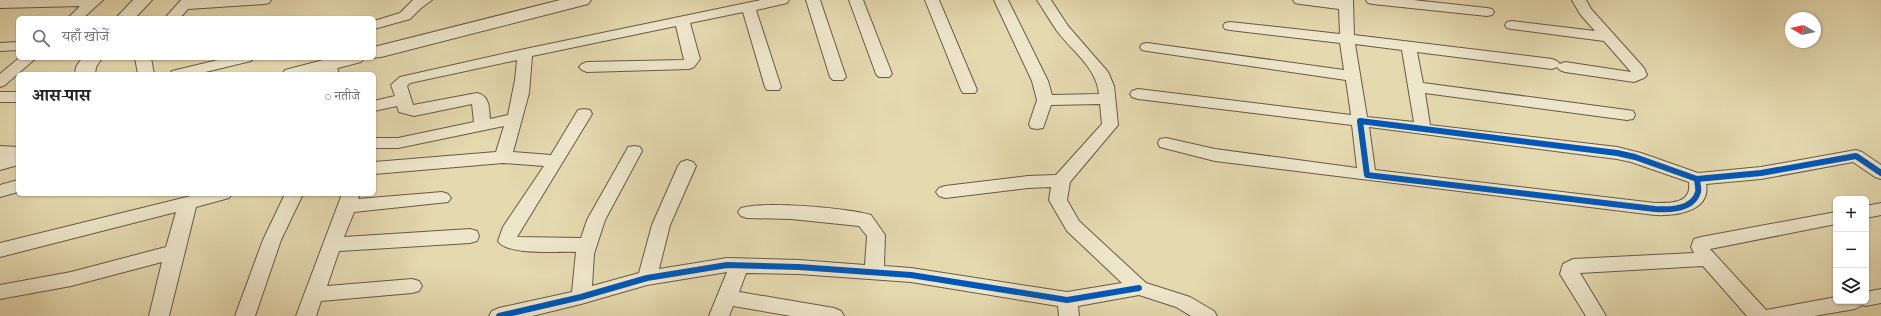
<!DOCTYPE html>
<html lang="hi">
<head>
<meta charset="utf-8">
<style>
	body { margin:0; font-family:"IM FELL French Canon","Noto Serif Devanagari",serif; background:#f6f6f6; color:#202124 }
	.controls { position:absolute; right:12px; bottom:12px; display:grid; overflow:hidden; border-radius:6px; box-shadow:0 1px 3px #0004 }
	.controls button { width:36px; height:36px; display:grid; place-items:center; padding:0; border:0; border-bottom:1px solid #e0e0e0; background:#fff; color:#202124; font:20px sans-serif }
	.compass { position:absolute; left:1785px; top:12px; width:36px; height:36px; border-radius:50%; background:#fff; box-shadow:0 1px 3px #0004; rotate:279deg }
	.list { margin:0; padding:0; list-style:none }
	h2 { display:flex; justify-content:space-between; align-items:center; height:52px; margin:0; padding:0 16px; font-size:17px }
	h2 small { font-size:13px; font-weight:400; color:#757577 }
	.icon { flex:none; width:22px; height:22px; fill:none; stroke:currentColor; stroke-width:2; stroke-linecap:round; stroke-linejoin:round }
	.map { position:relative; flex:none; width:1881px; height:316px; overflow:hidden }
	.search { position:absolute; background:#fff; box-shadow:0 1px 3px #0004; left:16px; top:16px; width:360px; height:44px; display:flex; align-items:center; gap:10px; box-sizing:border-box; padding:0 14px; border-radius:6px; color:#757577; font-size:15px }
	.panel { position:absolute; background:#fff; box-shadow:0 1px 3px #0004; left:16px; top:72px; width:360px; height:124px; border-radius:6px }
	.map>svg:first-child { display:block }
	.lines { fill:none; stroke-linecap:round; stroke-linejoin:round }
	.minor-casing { stroke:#665a47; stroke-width:2 }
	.tertiary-casing { stroke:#665a47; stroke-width:2 }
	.minor { fill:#eee6cb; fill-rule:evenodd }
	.tertiary { fill:#eee6cb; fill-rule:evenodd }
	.cycleway-casing { stroke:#eee6cb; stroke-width:8 }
	.cycleway { stroke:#0057b8; stroke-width:6 }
</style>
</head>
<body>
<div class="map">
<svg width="1881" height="316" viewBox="0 0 1881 316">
	<rect width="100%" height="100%" fill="#e5d9af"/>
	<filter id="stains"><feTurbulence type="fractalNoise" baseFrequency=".005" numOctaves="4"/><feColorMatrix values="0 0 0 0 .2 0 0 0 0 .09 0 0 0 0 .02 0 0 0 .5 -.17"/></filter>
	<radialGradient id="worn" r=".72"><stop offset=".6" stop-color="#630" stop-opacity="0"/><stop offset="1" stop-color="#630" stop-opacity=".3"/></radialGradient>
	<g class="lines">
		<defs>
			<g id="minor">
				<path d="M 0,0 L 103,0 L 83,18 L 68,18 L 80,6 L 0,8 Z"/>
				<path d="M 181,0 L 271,0 L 269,3 L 264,4 L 188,9 L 180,18 L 165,18 Z"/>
				<path d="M 413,0 L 432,0 L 421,8 L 410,19 L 374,29 L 374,21 L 400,13 Z"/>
				<path d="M 761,0 L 789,0 L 787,3 L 756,10 L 781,87 L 779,90 L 767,90 L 765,87 L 743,12 L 690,23 L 700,59 L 694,67 L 689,69 L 587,72 L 582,70 L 579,67 L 582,64 L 587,62 L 684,60 L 676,26 L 532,56 L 529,93 L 513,152 L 551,155 L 578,110 L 584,109 L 590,110 L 592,114 L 517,237 L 581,238 L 587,220 L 626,151 L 628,147 L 634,146 L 640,147 L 642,151 L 605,220 L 594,254 L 592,286 L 639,273 L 652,225 L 678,166 L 681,162 L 687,160 L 693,162 L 696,166 L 670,225 L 659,269 L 727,258 L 799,260 L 865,265 L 867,236 L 859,226 L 791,219 L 747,218 L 741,216 L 738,212 L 741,208 C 765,201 846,208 871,215 L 885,235 L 884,266 L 911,268 L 1067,292 L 1122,283 L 1067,231 L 1049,200 L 1051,187 L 1028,188 L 945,198 L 939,196 L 936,192 L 939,188 L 945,186 L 1028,176 L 1056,175 L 1102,124 L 1100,104 L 1051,105 L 1043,128 L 1037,129 L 1031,128 L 1029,124 L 1037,100 L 1032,81 L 994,0 L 1008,0 L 1048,81 L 1052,95 L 1099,94 C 1097,68 1072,51 1057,31 C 1050,21 1044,10 1037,0 L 1051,0 L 1068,26 L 1108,72 L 1114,86 L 1118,125 L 1070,182 L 1067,200 L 1079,221 L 1146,283 L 1190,297 L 1214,311 L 1217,316 L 1191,316 L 1176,307 L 1139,295 L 1078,306 L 1079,316 L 1059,316 L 1058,306 L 911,282 L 799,274 L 746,273 L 739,292 L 834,308 L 841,311 L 844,316 L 791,316 L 733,306 L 729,316 L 709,316 L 727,272 L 647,285 L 581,304 L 532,316 L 489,316 L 492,311 L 499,308 L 572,292 L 576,252 C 559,251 507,256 498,241 L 503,227 L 544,166 L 503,163 L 374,174 L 374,162 L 496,152 L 504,126 L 398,148 L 374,148 L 374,138 L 398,138 L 474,122 L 472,104 L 414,116 L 399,112 L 397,106 L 374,111 L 374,101 L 395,96 L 391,85 L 400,77 L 525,49 ZM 517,60 L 515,80 L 508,115 L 490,119 C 489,108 490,96 477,93 L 413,105 L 407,86 L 410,83 Z"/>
				<path d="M 806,0 L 820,0 L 846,77 L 843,80 L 833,80 L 830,77 Z"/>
				<path d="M 849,0 L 863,0 L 892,74 L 889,77 L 879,77 L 876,74 Z"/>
				<path d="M 925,0 L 939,0 L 977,90 L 975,93 L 963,93 L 961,90 Z"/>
				<path d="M 1293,0 L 1353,0 L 1354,35 L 1552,59 L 1557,61 L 1560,64 L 1565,62 L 1631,72 L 1604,41 L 1512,29 L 1507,28 L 1505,25 L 1507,22 L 1512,21 L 1595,31 L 1580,14 L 1572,0 L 1586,0 L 1591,9 L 1644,68 L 1647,75 L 1644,78 L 1634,82 L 1565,72 L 1560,70 L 1557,67 L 1552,69 L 1417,52 L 1423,83 L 1627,110 L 1633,111 L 1635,115 L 1633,119 L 1627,120 L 1425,93 L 1430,125 L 1617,147 L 1641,153 L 1698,173 L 1761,167 L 1856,150 L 1862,152 L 1881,165 L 1881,179 L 1875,177 L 1853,162 L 1761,179 L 1706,184 C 1711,212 1675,216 1655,215 L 1215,161 L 1160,147 L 1158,143 L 1160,139 L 1166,138 L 1215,149 L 1357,168 L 1352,125 L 1138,99 L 1132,97 L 1130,94 L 1132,91 L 1138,89 L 1351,115 L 1346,80 L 1147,51 L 1142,50 L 1140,47 L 1142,44 L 1147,43 L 1344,70 L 1340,43 L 1230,30 L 1225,29 L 1223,26 L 1225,23 L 1230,22 L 1340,34 L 1339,9 L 1300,4 L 1295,3 ZM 1355,44 L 1402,50 L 1414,122 L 1367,117 ZM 1369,127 L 1617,159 L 1631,162 L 1689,182 C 1692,204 1671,203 1655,203 L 1375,170 Z"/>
				<path d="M 1366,0 L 1413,0 L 1487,8 L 1492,9 L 1494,12 L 1492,15 L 1487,16 L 1373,4 L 1368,3 Z"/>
				<path d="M 18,42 L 18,50 L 0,51 L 0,43 Z"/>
				<path d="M 19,58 L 36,58 L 5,85 L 0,87 L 0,74 Z"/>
				<path d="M 135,58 L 151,58 L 154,74 L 138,74 Z"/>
				<path d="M 226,58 L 254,58 L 251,61 L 197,74 L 169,74 L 172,71 Z"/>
				<path d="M 330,59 L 335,61 L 339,74 L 323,74 L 322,64 L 325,61 Z"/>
				<rect x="0" y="92" width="18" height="10"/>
				<path d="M 0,146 L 18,147 L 18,159 L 0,158 Z"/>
				<path d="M 18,180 L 18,192 L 0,197 L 0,185 Z"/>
				<path d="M 442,192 L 448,194 L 451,198 L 448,202 L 354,212 L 344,237 L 470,229 L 477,231 L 479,236 L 477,241 L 470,243 L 339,251 L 327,286 L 412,279 L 419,281 L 422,286 L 419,291 L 412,293 L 321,301 L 316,316 L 296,316 L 342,194 L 360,194 L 358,199 Z"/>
				<path d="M 199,194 L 232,194 L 229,198 L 196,207 L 169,316 L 149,316 L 162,262 L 71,286 L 0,299 L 0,285 L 71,272 L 166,247 L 176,212 L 0,257 L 0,243 Z"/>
				<path d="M 285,194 L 303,194 L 281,240 L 255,316 L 235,316 L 263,240 Z"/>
				<path d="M 1881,203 L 1881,215 L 1866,218 L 1866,206 Z"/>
				<path d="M 1836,212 L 1836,224 L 1710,249 L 1766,310 L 1836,297 L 1836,301 L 1866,301 L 1866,292 L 1881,289 L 1881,303 L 1866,306 L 1862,305 L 1855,309 L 1814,316 L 1747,316 L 1703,266 L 1580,273 L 1606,316 L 1586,316 L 1560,274 L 1563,264 L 1573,259 L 1694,253 L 1691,247 L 1694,239 L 1701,237 Z"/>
			</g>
			<g id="tertiary">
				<path d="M 133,0 L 152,0 L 135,18 L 116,18 Z"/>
				<path d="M 560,0 L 591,0 L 588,4 L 381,57 L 371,58 L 374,58 L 374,47 Z"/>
				<path d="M 82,58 L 102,58 L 96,67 L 95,74 L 75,74 L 76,67 Z"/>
				<path d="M 331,58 L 364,58 L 361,62 L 315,74 L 282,74 L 285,70 Z"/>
				<path d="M 18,151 L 18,165 L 0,170 L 0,156 Z"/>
			</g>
		</defs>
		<use href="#minor" class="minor-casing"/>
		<use href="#tertiary" class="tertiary-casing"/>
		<use href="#minor" class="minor"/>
		<use href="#tertiary" class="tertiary"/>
		<defs>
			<g id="cycleway">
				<path d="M 1360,121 L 1617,153 L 1635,157 L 1697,179 C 1697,183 1699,188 1698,192 C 1693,210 1669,210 1655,209 L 1367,175 Z"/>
				<path d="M 1697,179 L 1761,173 L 1856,156 L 1881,173"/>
				<path d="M 499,316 L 581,297 L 647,278 L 727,265 L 799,267 L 911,275 L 1067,300 L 1139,288"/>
			</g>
		</defs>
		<use href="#cycleway" class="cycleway-casing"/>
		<use href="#cycleway" class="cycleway"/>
	</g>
	<rect width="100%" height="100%" filter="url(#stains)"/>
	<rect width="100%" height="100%" fill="url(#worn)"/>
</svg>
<div class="controls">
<button>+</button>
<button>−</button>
<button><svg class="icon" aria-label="layers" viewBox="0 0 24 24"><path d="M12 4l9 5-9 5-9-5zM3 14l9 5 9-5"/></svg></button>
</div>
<svg class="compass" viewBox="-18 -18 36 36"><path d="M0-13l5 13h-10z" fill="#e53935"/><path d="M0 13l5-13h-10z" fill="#757577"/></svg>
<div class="search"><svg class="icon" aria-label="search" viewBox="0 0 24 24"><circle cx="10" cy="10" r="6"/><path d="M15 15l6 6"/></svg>यहाँ खोजें</div>
<section class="panel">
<h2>आस-पास<small>0 नतीजे</small></h2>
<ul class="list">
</ul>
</section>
</div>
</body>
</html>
